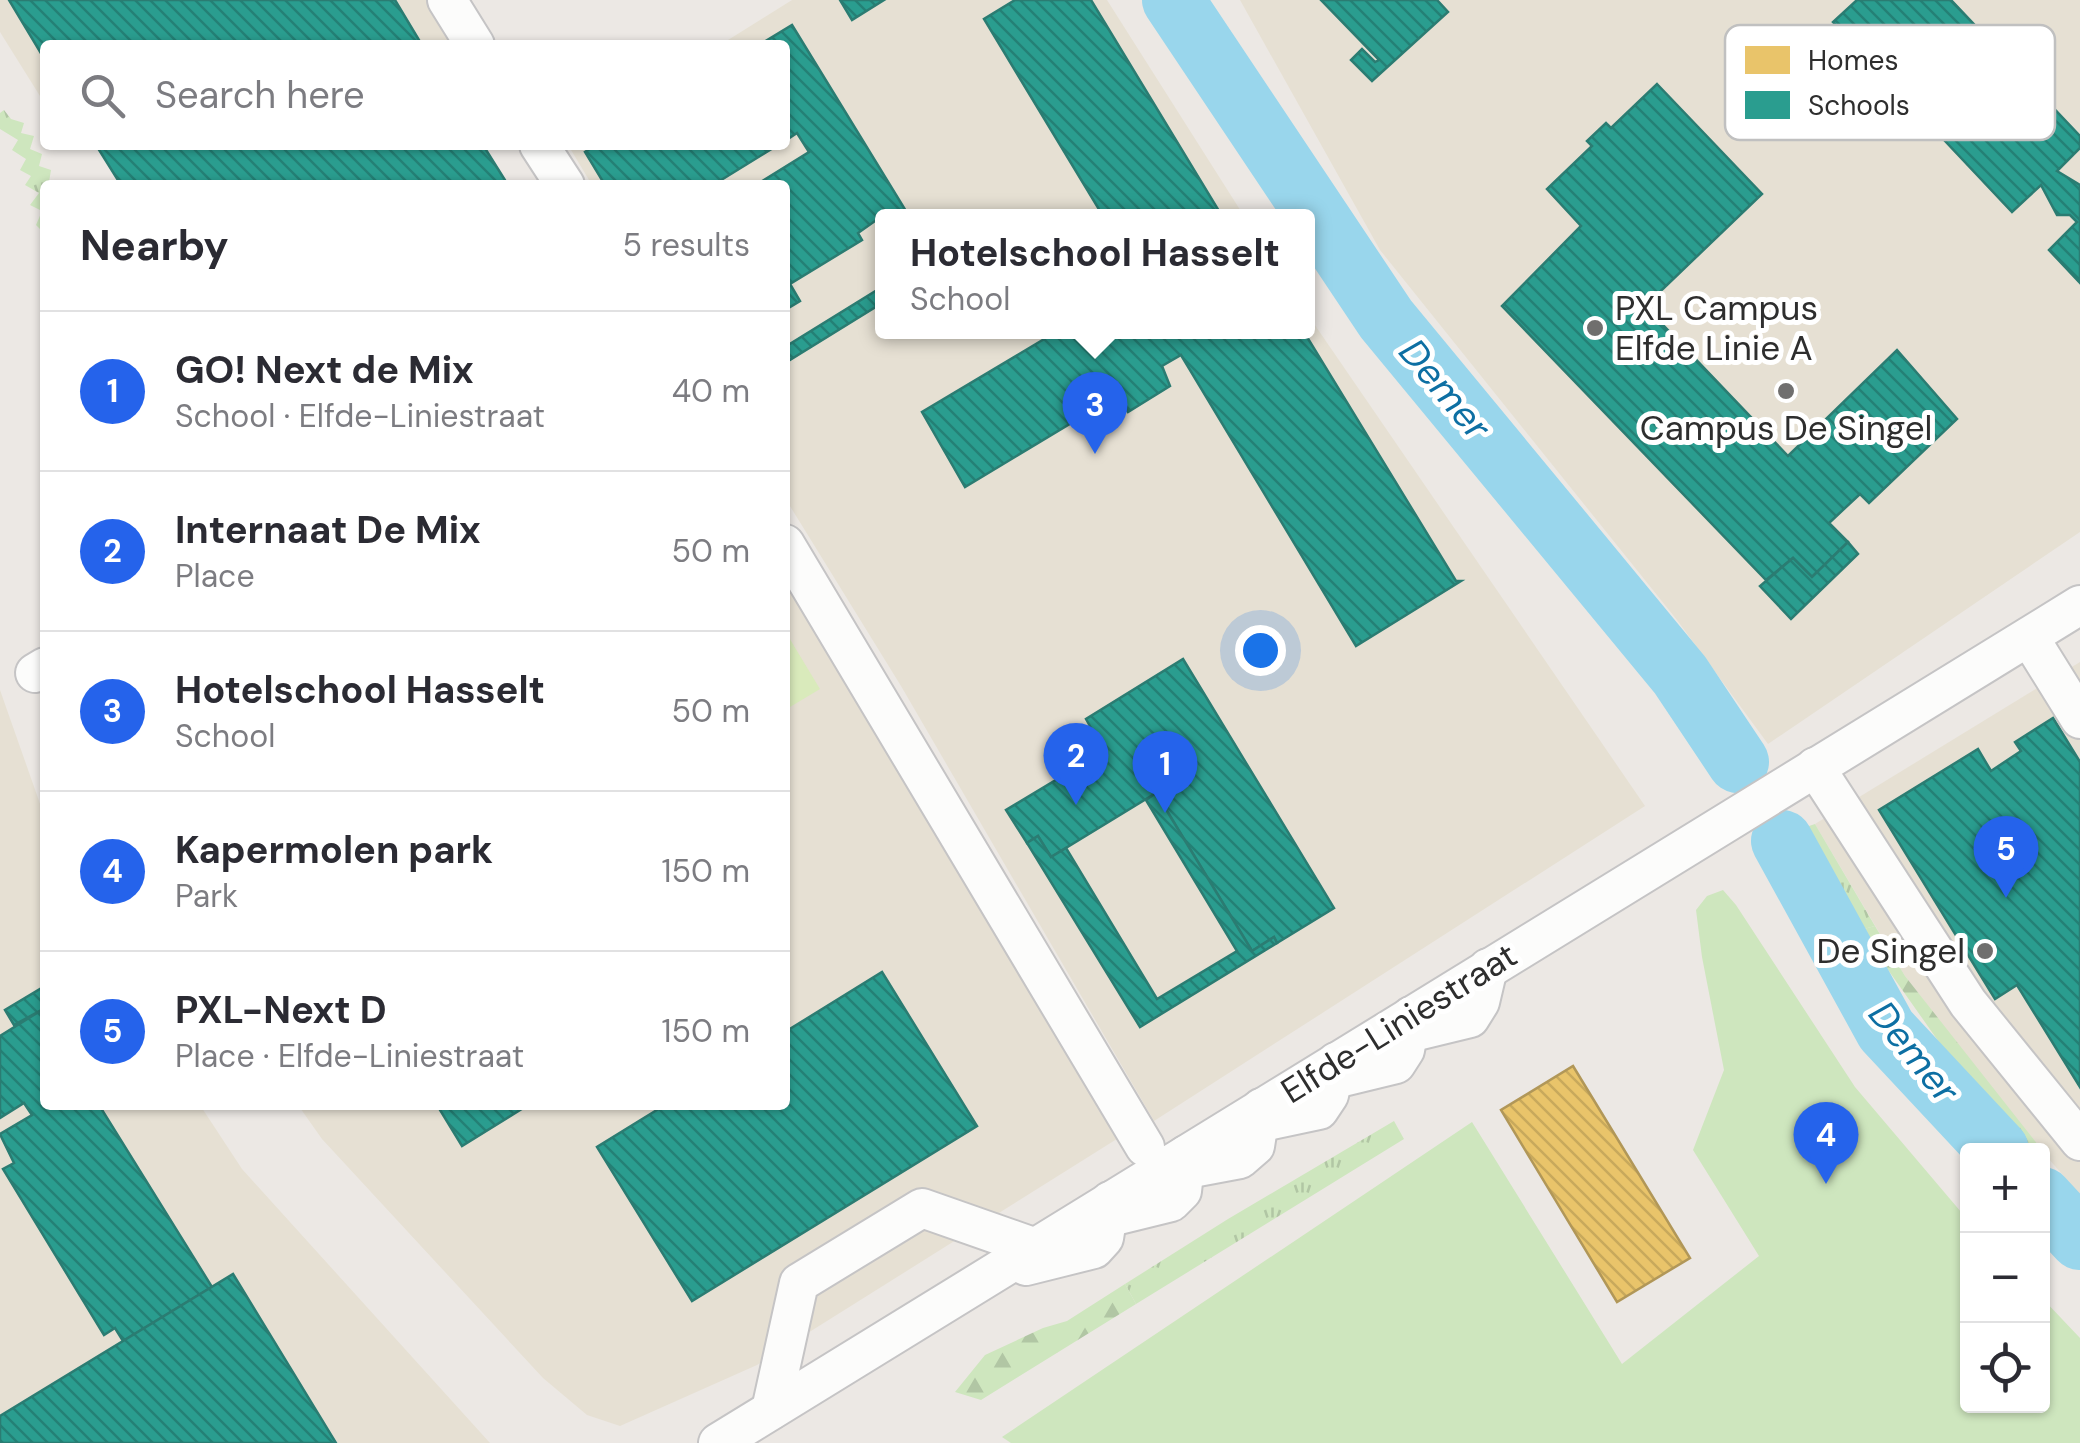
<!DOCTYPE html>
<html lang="en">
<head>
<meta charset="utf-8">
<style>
	body { margin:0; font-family:"DM Sans",sans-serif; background:#f2f2f3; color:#2b2b33 }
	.controls { position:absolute; right:30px; bottom:30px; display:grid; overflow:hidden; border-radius:10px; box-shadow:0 2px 8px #0004 }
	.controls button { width:90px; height:90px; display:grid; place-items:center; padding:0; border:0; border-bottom:2px solid #e1e1e2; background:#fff; color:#2b2b33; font:50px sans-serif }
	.you { position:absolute; left:1260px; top:650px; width:35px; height:35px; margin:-25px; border:8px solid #fff; border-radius:50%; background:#1a73e8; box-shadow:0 0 0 15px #1a73e833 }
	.badge { display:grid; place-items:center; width:65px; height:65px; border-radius:50%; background:#2563eb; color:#fff; font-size:32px; font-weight:700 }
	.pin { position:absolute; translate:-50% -82px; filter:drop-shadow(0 2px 5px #0008) }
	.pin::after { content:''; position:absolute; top:52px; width:35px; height:30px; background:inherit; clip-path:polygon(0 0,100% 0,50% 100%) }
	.popup { position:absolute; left:875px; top:209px; width:440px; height:130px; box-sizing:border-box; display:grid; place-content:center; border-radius:10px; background:#fff; filter:drop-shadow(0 2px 8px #0005); font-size:32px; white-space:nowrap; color:#7c7c81 }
	.popup b { font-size:38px; color:#2b2b33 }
	.popup::after { content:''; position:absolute; left:50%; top:100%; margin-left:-20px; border:20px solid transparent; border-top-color:#fff }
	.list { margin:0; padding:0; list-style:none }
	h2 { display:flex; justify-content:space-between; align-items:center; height:130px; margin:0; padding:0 40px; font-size:42px }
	h2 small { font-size:32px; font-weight:400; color:#7c7c81 }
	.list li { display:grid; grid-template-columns:65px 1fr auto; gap:30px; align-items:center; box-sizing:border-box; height:160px; padding:0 40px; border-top:2px solid #e1e1e2 }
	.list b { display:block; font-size:38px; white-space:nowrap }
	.list p { margin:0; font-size:32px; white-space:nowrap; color:#7c7c81 }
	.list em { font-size:32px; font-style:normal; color:#7c7c81 }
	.icon { flex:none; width:55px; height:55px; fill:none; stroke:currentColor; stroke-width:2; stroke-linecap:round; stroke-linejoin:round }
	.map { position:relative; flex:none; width:2080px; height:1443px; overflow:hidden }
	.search { position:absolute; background:#fff; box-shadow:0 2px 8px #0004; left:40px; top:40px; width:750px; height:110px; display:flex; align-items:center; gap:25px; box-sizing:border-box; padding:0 35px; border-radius:10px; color:#7c7c81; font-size:38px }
	.panel { position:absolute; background:#fff; box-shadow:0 2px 8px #0004; left:40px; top:180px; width:750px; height:930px; border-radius:10px }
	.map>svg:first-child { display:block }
	.education { fill:#e6e0d3 }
	.grass { fill:url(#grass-tufts) }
	.forest { fill:url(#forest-firs) }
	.park { fill:#cee6be }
	.pitch { fill:#d9eabb }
	.homes { fill:url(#homes-back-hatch); stroke:#b19758; stroke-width:2.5 }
	.schools { fill:url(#schools-back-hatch); stroke:#2b7c72; stroke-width:2.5 }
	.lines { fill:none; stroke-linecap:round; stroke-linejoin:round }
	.river { stroke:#99d6ec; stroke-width:62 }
	.minor-casing { stroke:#c5c4c5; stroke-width:42 }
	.minor { stroke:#fcfcfb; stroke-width:38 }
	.poi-dot { fill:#706f6e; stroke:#fff; stroke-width:4 }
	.labels { text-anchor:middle; stroke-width:10; stroke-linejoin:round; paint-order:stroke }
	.poi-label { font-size:35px; fill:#2e2e2e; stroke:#fff; text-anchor:start }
	.street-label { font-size:35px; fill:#2e2e2e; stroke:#fff }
	.water-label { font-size:38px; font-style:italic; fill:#0d6fa3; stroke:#fff }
	.key { fill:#fff; stroke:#c0c0c0; stroke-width:2.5 }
	.key-label { font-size:28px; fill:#2e2e2e }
</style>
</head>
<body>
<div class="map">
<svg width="2080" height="1443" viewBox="0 0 2080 1443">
	<defs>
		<pattern id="grass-tufts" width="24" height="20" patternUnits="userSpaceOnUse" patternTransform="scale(2.5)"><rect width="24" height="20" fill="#cee6be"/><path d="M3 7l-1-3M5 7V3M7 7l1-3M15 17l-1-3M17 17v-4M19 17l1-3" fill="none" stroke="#b1c6a4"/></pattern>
		<pattern id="forest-firs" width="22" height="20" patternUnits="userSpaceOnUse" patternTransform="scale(2.5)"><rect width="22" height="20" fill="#cee6be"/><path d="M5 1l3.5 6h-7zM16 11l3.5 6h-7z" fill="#b1c6a4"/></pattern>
		<pattern id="homes-back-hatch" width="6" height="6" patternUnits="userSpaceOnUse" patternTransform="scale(2.5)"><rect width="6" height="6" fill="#e9c46a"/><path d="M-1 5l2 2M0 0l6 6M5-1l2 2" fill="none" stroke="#c8a95c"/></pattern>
		<pattern id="schools-back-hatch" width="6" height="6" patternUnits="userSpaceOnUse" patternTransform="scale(2.5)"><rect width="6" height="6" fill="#2a9d8f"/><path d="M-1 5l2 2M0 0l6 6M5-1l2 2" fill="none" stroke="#248075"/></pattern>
	</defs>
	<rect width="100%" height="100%" fill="#ece8e4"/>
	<g class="education">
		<path d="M 0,0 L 444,0 L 472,45 L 45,45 L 45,104 L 0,32 Z"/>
		<path d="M 792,0 L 1107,0 L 1244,216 L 882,216 L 882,332 L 1308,332 L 1308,315 L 1645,806 L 1154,1121 L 901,686 L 785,498 L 785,185 L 592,185 L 568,145 L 785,145 L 785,45 L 720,45 Z"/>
		<path d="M 1240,0 L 2080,0 L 2080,532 L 1768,744 L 1677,620 L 1380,250 Z"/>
		<path d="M 785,563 L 1128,1132 L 757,1365 L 620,1426 L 587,1415 L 543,1378 L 322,1139 L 298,1105 L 785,1105 Z"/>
		<path d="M 2080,662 L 2080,1195 L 2016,1121 L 1905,976 L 1815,824 Z"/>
		<path d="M 0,690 L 45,818 L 45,1105 L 200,1105 L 242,1169 L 490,1443 L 0,1443 Z"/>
	</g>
	<g class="grass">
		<path d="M 4,110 L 11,119 L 24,123 L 21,133 L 34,136 L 30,149 L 42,154 L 39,166 L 51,170 L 49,182 L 57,185 L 45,185 L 45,227 L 41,230 L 36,225 L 42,211 L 30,205 L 39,193 L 25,185 L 31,176 L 20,170 L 26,159 L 12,150 L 18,140 L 0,129 L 0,113 Z"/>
		<path d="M 1815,824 L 1875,926 L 1860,930 L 1800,829 Z"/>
		<path d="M 1394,1121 L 1404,1139 L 1136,1304 L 1125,1284 L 1228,1219 Z"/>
	</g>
	<g class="forest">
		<path d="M 1875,926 L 1905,976 L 2042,1150 L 2020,1150 L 2001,1130 L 1860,930 Z"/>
		<path d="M 1125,1284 L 1136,1304 L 981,1400 L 955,1392 L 985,1355 L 1043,1328 L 1067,1321 Z"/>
	</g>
	<path class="park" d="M 1723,890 L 1736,905 L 1855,1087 L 1967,1219 L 1968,1406 L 2042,1406 L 2043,1299 L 2080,1338 L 2080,1443 L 1011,1443 L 1002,1437 L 1472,1122 L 1622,1364 L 1759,1256 L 1693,1150 L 1724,1070 L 1702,957 L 1696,910 L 1707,896 Z"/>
	<path class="pitch" d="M 785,631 L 820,689 L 785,710 Z"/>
	<path class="homes" d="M 1573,1066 L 1690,1258 L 1617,1302 L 1501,1110 Z"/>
	<g class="schools">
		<path d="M 9,0 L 395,0 L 422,45 L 45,45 L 45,60 Z"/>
		<path d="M 840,0 L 884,0 L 852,20 Z"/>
		<path d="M 1015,0 L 1091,0 L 1222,216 L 1103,216 L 984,19 Z"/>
		<path d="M 1321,0 L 1437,0 L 1448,12 L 1372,81 L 1351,60 L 1362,49 L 1375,62 L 1379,60 Z"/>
		<path d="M 1857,0 L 1951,0 L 2080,136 L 2080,148 L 2057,171 L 2080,185 L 2080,283 L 2049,250 L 2077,222 L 2070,215 L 2057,215 L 2041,185 L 2012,212 L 1833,22 Z"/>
		<path d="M 792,25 L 909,216 L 900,216 L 896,210 L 882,216 L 858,233 L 862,240 L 790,284 L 800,301 L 785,310 L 785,185 L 756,185 L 809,152 L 797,133 L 785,141 L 785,45 L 759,45 Z"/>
		<path d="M 1657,84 L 1762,194 L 1645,306 L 1788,456 L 1897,350 L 1957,419 L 1869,503 L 1860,494 L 1829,523 L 1848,542 L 1812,577 L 1793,558 L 1766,580 L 1502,306 L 1581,226 L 1547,189 L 1592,146 L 1587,141 L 1606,123 L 1611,128 Z"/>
		<path d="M 96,145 L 483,145 L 508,185 L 121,185 Z"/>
		<path d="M 596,145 L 778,145 L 713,185 L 605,185 L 585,152 Z"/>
		<path d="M 882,287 L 882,303 L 785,363 L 785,347 Z"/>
		<path d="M 1056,332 L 1304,332 L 1456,581 L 1461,581 L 1356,646 L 1181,355 L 1162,366 L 1170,386 L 1128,412 L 1118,395 L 965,487 L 922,412 Z"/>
		<path d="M 1848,542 L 1858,554 L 1791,619 L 1760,586 L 1793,558 L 1812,577 Z"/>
		<path d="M 1183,659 L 1334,908 L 1277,943 L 1274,937 L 1252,951 L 1156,793 L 1051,857 L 1038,836 L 1027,843 L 1006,810 L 1104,751 L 1086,719 Z"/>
		<path d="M 2053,718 L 2080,762 L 2080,1087 L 2017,985 L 1995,999 L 1879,810 L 1978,749 L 1991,771 L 2021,751 L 2015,742 Z"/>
		<path d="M 1156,793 L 1252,951 L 1274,937 L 1277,943 L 1140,1027 L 1027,843 L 1038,836 L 1051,857 L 1066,848 L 1157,999 L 1237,951 L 1146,800 Z"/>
		<path d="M 882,972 L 977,1126 L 692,1301 L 597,1147 L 665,1105 L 785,1105 L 785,1032 Z"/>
		<path d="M 45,986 L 45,1008 L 14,1025 L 5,1010 Z"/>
		<path d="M 45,1008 L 45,1105 L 99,1105 L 212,1287 L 123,1341 L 115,1328 L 104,1335 L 3,1169 L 14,1163 L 0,1134 L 32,1115 L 24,1103 L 0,1118 L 0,1036 Z"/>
		<path d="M 437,1105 L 528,1105 L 462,1146 Z"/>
		<path d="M 233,1274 L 336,1443 L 0,1443 L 0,1416 Z"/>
	</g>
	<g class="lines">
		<g class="river">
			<path d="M 1173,0 L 1386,319 L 1680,675 L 1738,762"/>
			<path d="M 1782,841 L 1886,1030 L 1998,1150"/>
			<path d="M 2042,1198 L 2080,1239"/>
		</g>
		<defs>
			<g id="minor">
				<path d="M 447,0 L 475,45"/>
				<path d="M 539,145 L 565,185"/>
				<path d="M 785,544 L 1145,1147"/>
				<path d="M 2029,637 L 2080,719"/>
				<path d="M 35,673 L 45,667"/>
				<path d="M 1815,767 L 1968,1003 L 2080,1141"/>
				<path d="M 1400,1035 L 1470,1018 L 1480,1002 L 1488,968"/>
				<path d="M 1322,1082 L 1396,1064 L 1405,1050 L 1411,1016"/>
				<path d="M 1253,1124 L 1319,1110 L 1329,1095 L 1336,1062"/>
				<path d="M 1176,1171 L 1240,1159 L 1255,1146 L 1261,1108"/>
				<path d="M 1102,1219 L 1171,1202 L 1182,1191 L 1186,1155"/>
				<path d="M 1026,1266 L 1094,1249 L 1104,1238 L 1110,1201"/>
				<path d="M 771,1410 L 799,1283 L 922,1208 L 1036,1248"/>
				<path d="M 718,1443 L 2080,605"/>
			</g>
		</defs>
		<use href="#minor" class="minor-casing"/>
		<use href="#minor" class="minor"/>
	</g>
	<g class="poi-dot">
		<circle cx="1595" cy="328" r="10"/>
		<circle cx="1786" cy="391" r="10"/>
		<circle cx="1985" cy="951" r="10"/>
	</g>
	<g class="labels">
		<g class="poi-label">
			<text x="1615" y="320">PXL Campus<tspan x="1615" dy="40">Elfde Linie A</tspan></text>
			<text x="1786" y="440" text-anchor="middle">Campus De Singel</text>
			<text x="1965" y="963" text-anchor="end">De Singel</text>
		</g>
		<g class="street-label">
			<text transform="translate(1399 1023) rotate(-32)" y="12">Elfde-Liniestraat</text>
		</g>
		<g class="water-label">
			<text transform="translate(1445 389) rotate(50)" y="13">Demer</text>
			<text transform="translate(1914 1052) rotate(51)" y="13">Demer</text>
		</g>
	</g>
	<rect x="1725" y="25" width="330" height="115" rx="15" class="key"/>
	<rect x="1745" y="46" width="45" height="28" fill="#e9c46a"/>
	<rect x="1745" y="91" width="45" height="28" fill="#2a9d8f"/>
	<g class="key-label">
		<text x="1808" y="70">Homes</text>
		<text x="1808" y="115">Schools</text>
	</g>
</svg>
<div class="controls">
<button>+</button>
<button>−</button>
<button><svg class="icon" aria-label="locate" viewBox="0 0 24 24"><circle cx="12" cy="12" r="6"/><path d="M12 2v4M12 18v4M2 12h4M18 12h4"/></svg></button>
</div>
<div class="you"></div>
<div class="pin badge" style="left:1165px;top:813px">1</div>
<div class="pin badge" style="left:1076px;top:805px">2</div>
<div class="pin badge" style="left:1095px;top:454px">3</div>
<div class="popup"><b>Hotelschool Hasselt</b>School</div>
<div class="pin badge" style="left:1826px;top:1184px">4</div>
<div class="pin badge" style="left:2006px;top:898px">5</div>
<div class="search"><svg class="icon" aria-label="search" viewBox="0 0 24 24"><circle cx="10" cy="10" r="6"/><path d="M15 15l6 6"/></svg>Search here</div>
<section class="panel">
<h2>Nearby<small>5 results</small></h2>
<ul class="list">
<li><span class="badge">1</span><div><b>GO! Next de Mix</b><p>School · Elfde-Liniestraat</p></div><em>40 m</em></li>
<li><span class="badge">2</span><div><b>Internaat De Mix</b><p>Place</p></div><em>50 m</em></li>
<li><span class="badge">3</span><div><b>Hotelschool Hasselt</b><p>School</p></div><em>50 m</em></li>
<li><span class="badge">4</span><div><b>Kapermolen park</b><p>Park</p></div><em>150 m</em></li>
<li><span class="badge">5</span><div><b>PXL-Next D</b><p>Place · Elfde-Liniestraat</p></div><em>150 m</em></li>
</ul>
</section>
</div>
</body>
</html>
